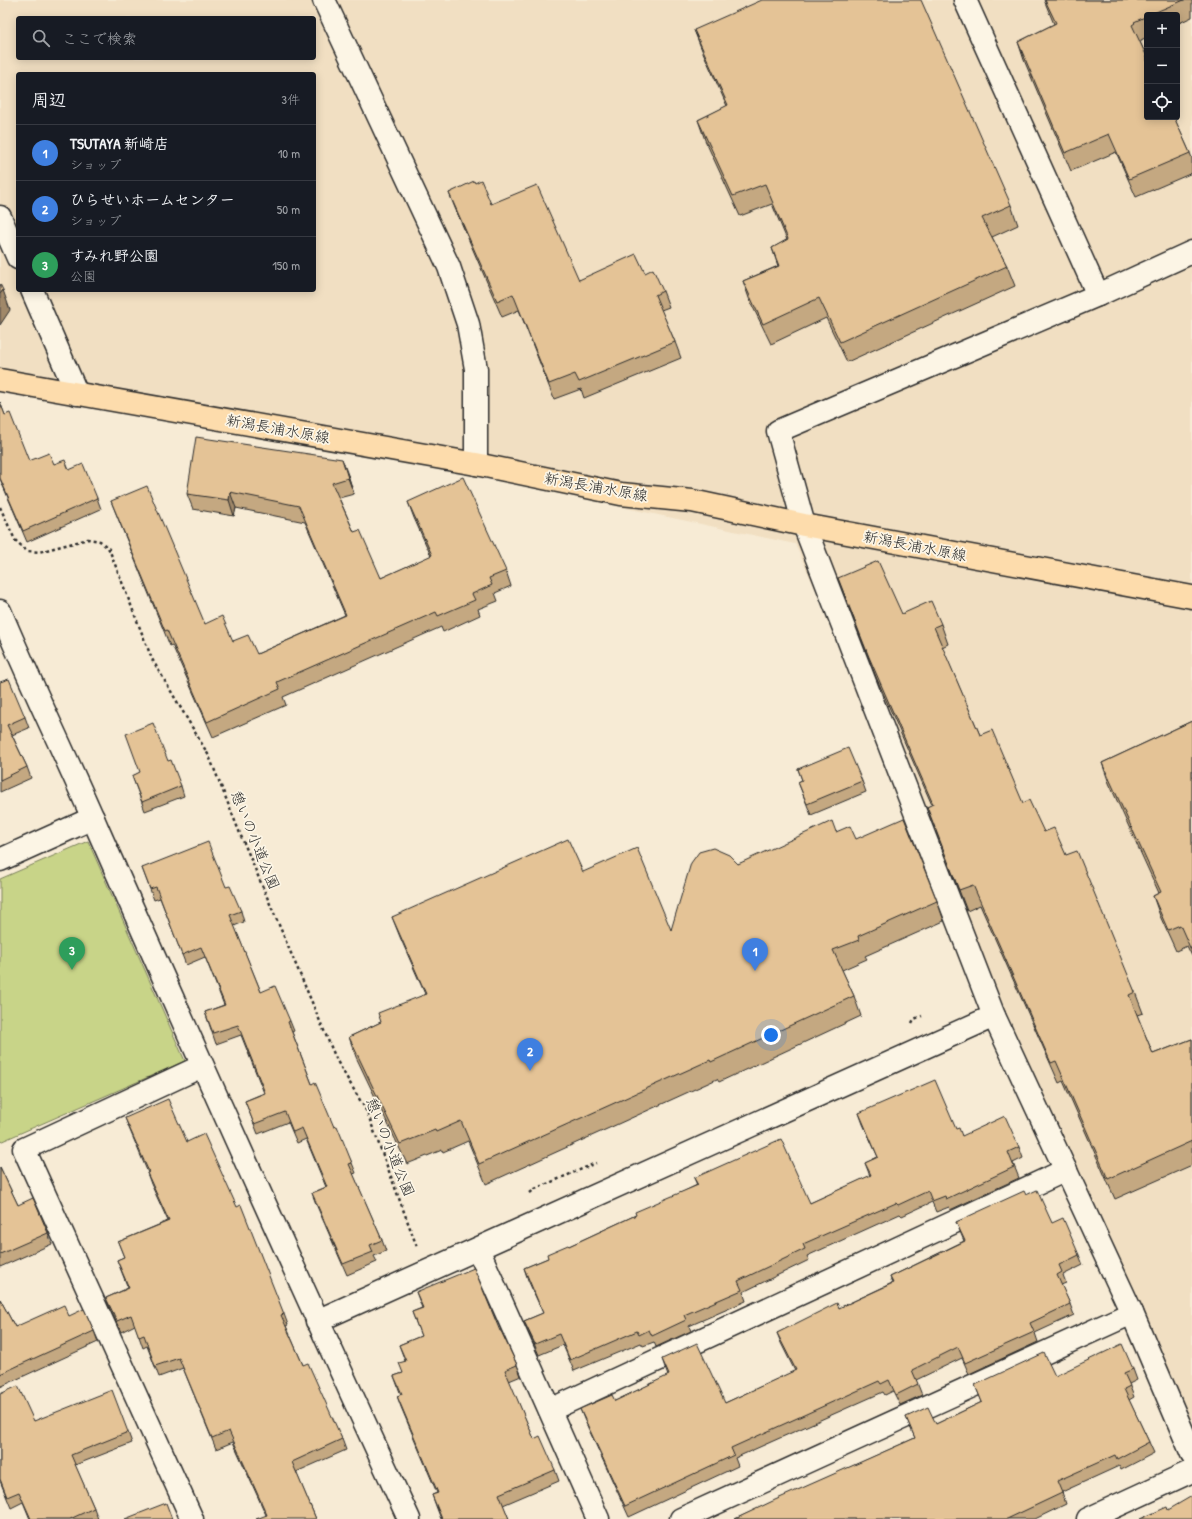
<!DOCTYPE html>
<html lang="ja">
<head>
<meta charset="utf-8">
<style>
	body { margin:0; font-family:"Patrick Hand","Klee One",sans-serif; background:#242831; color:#f1f3f6 }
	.controls { position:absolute; right:12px; top:12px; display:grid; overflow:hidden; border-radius:4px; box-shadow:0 2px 10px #0003 }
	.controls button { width:36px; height:36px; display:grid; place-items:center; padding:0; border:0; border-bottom:1px solid #363941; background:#171b24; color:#f1f3f6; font:20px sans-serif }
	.you { position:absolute; left:771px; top:1035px; width:14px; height:14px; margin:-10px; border:3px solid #fff; border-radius:50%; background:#1a73e8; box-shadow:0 0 0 6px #1a73e833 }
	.badge { display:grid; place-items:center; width:26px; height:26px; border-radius:50%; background:#8c9099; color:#fff; font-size:13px; font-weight:700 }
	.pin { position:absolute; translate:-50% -33px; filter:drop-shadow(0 1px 2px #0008) }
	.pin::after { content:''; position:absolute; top:21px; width:14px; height:12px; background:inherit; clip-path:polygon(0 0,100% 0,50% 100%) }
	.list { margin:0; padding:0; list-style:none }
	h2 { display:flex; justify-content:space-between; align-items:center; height:52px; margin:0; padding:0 16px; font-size:17px }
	h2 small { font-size:13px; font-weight:400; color:#9ea1a6 }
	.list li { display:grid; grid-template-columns:26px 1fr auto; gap:12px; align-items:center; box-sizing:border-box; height:56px; padding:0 16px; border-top:1px solid #363941 }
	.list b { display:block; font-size:15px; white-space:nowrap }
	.list p { margin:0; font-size:13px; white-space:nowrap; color:#9ea1a6 }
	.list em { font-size:13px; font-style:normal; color:#9ea1a6 }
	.icon { flex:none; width:22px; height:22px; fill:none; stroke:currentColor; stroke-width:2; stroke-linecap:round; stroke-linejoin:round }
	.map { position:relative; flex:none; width:1192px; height:1519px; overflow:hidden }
	.search { position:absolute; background:#171b24; box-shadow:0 2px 10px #0003; left:16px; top:16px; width:300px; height:44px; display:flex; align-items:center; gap:10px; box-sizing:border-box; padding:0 14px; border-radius:4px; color:#9ea1a6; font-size:15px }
	.panel { position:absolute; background:#171b24; box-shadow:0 2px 10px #0003; left:16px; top:72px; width:300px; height:220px; border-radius:4px }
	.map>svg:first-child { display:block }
	.built { fill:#f1dfc2; fill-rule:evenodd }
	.green { fill:#c8d488; stroke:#7a805a }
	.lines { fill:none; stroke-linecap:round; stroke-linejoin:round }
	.minor-casing { stroke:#2b2b2b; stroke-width:25 }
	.tertiary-casing { stroke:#2b2b2b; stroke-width:25 }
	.primary-casing { stroke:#2b2b2b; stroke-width:25 }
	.path { stroke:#2b2b2b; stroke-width:2.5; stroke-dasharray:3 3; stroke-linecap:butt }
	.minor { stroke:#fcf5e5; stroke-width:22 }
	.tertiary { stroke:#fcf5e5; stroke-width:22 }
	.primary { stroke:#fddcac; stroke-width:22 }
	.wall { fill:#c4a881; stroke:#2b2b2b }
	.shaded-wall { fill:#a08869; stroke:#2b2b2b }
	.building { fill:#e4c396; stroke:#2b2b2b }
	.labels { text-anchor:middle; stroke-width:3.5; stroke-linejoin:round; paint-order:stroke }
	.street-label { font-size:15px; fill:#2b2b2b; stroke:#fcf5e5 }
</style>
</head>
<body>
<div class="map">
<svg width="1192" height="1519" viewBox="0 0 1192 1519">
	<rect width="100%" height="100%" fill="#f7ebd5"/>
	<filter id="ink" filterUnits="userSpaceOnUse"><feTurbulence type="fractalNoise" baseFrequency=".025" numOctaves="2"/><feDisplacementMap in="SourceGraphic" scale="8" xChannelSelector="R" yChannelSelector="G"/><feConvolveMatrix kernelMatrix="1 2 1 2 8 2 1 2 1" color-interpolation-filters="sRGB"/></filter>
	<g filter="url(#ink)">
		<path class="built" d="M 0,0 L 1192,0 L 1192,1424 L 795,544 L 0,375 ZM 1147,15 L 1177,15 L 1177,117 L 1147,117 ZM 18,18 L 314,18 L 314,58 L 18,58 ZM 18,74 L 314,74 L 314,290 L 18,290 Z"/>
		<path class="green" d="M 88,841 L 185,1061 L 0,1142 L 0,879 Z"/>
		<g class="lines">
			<defs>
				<g id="minor">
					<path d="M 965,0 L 1098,295"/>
					<path d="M 0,217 L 18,258"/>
					<path d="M 1192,252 L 1098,295 L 778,431 L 804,525 L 994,1016 L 1132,1313 L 1192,1454"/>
					<path d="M 32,290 L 77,394"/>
					<path d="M 0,611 C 31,685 66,756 98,830 C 200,1061 303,1290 409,1519"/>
					<path d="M 478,1249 L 598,1519"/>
					<path d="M 317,1321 L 994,1016"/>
					<path d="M 550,1410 L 1066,1170"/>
					<path d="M 192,1519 L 24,1149 L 202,1066"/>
					<path d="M 681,1519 L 1132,1313"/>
					<path d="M 1088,1519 L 1192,1471"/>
				</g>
				<g id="tertiary">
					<path d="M 324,0 L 449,267 L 468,324 L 476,369 L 476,464"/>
					<path d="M 0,860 L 93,818"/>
				</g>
				<path id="primary" d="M 0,380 L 476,464 L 621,494 L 692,501 L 804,525 L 1192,597"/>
			</defs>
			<use href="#minor" class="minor-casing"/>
			<use href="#tertiary" class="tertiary-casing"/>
			<use href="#primary" class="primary-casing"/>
			<g class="path">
				<path d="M 0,507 L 15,540 L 27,551 L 39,552 L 88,539 L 100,541 L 109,549 L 152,659 L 209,756 L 241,836 L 337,1061 L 367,1112 L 417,1247"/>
				<path d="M 912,1023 L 914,1019 L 922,1016"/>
				<path d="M 530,1193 L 535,1189 L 596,1163"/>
			</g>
			<use href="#minor" class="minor"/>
			<use href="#tertiary" class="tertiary"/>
			<use href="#primary" class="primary"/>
		</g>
		<g class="wall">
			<path d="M 1044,0 L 1192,0 L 1192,17 L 1177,24 L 1177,15 L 1147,15 L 1147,37 L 1141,40 L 1141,41 L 1140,42 L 1190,153 L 1192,158 L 1192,173 L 1136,197 L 1116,152 L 1071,171 L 1024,60 L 1018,42 L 1054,24 Z"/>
			<path d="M 694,30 L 1011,205 L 1018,225 L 992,237 L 1007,266 L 1015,286 L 847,362 L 826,318 L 771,344 L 750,301 L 743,281 L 778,266 L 772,248 L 787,240 L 772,204 L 740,216 L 705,140 L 698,120 L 727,106 L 702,50 Z"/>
			<path d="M 475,183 L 491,204 L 579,280 L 663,291 L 669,307 L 661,310 L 675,342 L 681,358 L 584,398 L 581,389 L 554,399 L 519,310 L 502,317 L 455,208 L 449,193 Z"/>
			<path d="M 0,402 L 5,415 L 29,461 L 54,464 L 69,470 L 97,498 L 101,509 L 27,542 L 0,479 Z"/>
			<path d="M 348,475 L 354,494 L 339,498 L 354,532 L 381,578 L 431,556 L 414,518 L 408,502 L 506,571 L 511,586 L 495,593 L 498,601 L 478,609 L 480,615 L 443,632 L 441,627 L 283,697 L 286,705 L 213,737 L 172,645 L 170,646 L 117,516 L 111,501 L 205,624 L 233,641 L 257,654 L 345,615 L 305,522 L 236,508 L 234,516 L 193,509 L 187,494 Z"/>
			<path d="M 838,578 L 902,614 L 941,624 L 948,644 L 942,647 L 980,735 L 1023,803 L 1044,832 L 1066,855 L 1135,992 L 1143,1013 L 1137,1015 L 1153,1054 L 1192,1039 L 1192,1165 L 1115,1199 L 1063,1081 L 1059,1083 L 980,905 L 967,911 L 927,807 L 932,805 L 876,677 Z"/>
			<path d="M 0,682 L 25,717 L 29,728 L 12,735 L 27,767 L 31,778 L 0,792 Z"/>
			<path d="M 1192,721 L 1192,956 L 1187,946 L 1176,951 L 1160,916 L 1153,896 L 1159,893 L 1109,783 L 1102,763 Z"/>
			<path d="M 168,761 L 181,786 L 184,796 L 145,811 L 132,776 Z"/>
			<path d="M 798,769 L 862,781 L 866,792 L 811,815 L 798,782 L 802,780 Z"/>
			<path d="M 836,832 L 856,839 L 937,901 L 944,921 L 865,956 L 867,959 L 842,970 L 854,996 L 861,1016 L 719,1082 L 717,1079 L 486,1184 L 468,1141 L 443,1152 L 442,1150 L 407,1164 L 356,1057 L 349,1037 L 381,1022 L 425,994 L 400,937 L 392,917 L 583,872 L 671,930 L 738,864 Z"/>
			<path d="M 142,868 L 226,887 L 241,911 L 244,922 L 234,926 L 261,992 L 290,1021 L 294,1031 L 292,1032 L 312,1084 L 352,1163 L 356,1173 L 353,1174 L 382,1240 L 386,1251 L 374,1256 L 377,1262 L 347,1275 L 316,1204 L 312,1193 L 326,1187 L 306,1139 L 297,1143 L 288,1122 L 258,1134 L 245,1101 L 264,1093 L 241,1035 L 216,1044 L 205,1012 L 224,1005 L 205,957 L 186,965 L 160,898 L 154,900 Z"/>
			<path d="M 859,1113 L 956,1129 L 962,1136 L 1019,1147 L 1023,1158 L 1013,1163 L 1019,1178 L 950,1210 L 949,1207 L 936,1212 L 932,1202 L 902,1216 L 900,1214 L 807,1256 L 809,1260 L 743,1292 L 746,1301 L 689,1326 L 691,1331 L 656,1347 L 654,1342 L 643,1346 L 641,1343 L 574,1371 L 563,1345 L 539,1355 L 529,1332 L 524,1321 L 543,1313 L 528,1280 L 524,1268 L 548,1258 L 569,1246 L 636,1215 L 697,1185 L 694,1178 L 810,1203 L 870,1176 L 865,1163 L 878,1157 L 863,1124 Z"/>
			<path d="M 125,1118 L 187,1142 L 284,1314 L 288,1325 L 286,1326 L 303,1365 L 342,1439 L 346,1450 L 296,1472 L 316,1519 L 266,1515 L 233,1442 L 216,1449 L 183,1368 L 159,1377 L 147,1346 L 143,1348 L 135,1325 L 121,1332 L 110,1309 L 106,1298 L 128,1288 L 117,1260 L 124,1257 L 118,1242 L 168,1221 L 151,1184 L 147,1173 L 148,1173 L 129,1128 Z"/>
			<path d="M 0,1167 L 18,1205 L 48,1233 L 52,1244 L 0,1267 Z"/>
			<path d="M 1026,1195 L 1079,1255 L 1083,1265 L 1063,1275 L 1066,1283 L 1061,1285 L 1070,1304 L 1074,1315 L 1035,1333 L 1038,1342 L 969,1374 L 962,1358 L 916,1380 L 922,1395 L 900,1405 L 893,1391 L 885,1395 L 883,1392 L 735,1458 L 738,1466 L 629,1517 L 584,1419 L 580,1409 L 615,1401 L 668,1376 L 662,1359 L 725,1403 L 795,1371 L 781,1343 L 777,1333 L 839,1308 L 892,1283 L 890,1277 L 964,1241 L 956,1222 Z"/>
			<path d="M 416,1292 L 500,1331 L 517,1365 L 521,1376 L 509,1381 L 534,1439 L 555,1470 L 559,1481 L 503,1505 L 509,1519 L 441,1519 L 436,1506 L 432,1495 L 437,1493 L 401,1407 L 397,1396 L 401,1395 L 394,1376 L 403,1373 L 405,1361 L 399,1345 L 421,1336 L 412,1312 L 422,1308 Z"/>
			<path d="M 0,1299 L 15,1327 L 69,1316 L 94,1331 L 98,1342 L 0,1387 Z"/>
			<path d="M 1133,1369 L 1137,1380 L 1129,1384 L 1134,1397 L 1129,1400 L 1149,1442 L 1154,1453 L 1121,1470 L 1119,1466 L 1062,1492 L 1066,1504 L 1035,1519 L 735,1519 L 915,1438 L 906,1417 L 936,1424 L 982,1402 L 975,1385 L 1055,1376 Z"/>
			<path d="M 0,1394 L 34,1421 L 128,1432 L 132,1443 L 75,1465 L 94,1508 L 98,1519 L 30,1519 L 23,1502 L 11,1508 L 0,1481 Z"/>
		</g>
		<g class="shaded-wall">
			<path d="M 3,290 L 10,310 L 0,325 L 0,294 Z"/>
			<path d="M 342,459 L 348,475 L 354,494 L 348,478 Z"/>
			<path d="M 230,492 L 236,508 L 234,516 L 229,500 Z"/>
		</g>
		<g class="building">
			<path d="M 762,0 L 921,0 L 1011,205 L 982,218 L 1007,266 L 840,342 L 819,298 L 763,324 L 743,281 L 779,266 L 772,248 L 788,239 L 765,184 L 733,196 L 698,120 L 728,105 L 694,30 Z"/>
			<path d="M 1045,0 L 1184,0 L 1149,15 L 1147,15 L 1147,16 L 1134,22 L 1135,23 L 1132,25 L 1147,57 L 1147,117 L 1174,117 L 1190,153 L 1129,179 L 1109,134 L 1065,153 L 1018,42 L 1056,23 Z"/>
			<path d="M 481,180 L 491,204 L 537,185 L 579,280 L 636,254 L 645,273 L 653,269 L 663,291 L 655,295 L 675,342 L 579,382 L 575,374 L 549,384 L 513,294 L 497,301 L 449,193 L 474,181 L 475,183 Z"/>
			<path d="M 0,284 L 3,290 L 0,294 Z"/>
			<path d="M 0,402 L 5,415 L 10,413 L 29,461 L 49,453 L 54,464 L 65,460 L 69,470 L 83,464 L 97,498 L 23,531 L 0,478 Z"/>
			<path d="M 196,437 L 342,459 L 348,478 L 332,483 L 354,532 L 360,530 L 381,578 L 432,555 L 408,502 L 463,477 L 506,571 L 489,578 L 492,585 L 472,594 L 475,600 L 438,616 L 436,612 L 277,682 L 280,689 L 207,722 L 167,630 L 165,631 L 111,501 L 147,486 L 205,624 L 222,616 L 233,641 L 248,635 L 257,654 L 346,615 L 299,506 L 230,492 L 229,500 L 187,494 Z"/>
			<path d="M 878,561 L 902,614 L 931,601 L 941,624 L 934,627 L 980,735 L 992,730 L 1023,803 L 1029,800 L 1044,832 L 1054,828 L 1066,855 L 1077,851 L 1135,992 L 1129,995 L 1153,1054 L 1192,1039 L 1192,1141 L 1108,1179 L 1056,1061 L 1051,1063 L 973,885 L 959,890 L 927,807 L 933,804 L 869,657 L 838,578 Z"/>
			<path d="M 9,679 L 25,717 L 7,725 L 27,767 L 0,780 L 0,682 Z"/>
			<path d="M 1192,721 L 1192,952 L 1180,925 L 1168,930 L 1153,896 L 1161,892 L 1102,763 Z"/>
			<path d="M 153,723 L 168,761 L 171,760 L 181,786 L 142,802 L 132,776 L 140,772 L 126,734 Z"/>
			<path d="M 848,748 L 862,781 L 807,804 L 798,782 L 802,780 L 798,769 Z"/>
			<path d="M 904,818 L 937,901 L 858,936 L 859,940 L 833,950 L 854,996 L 711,1062 L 710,1060 L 479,1164 L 461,1121 L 436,1132 L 435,1130 L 400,1144 L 349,1037 L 381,1022 L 378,1013 L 426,994 L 392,917 L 568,839 L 583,872 L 637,848 L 671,930 L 691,863 L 699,852 L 713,848 L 729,855 L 738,864 L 832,821 L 836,832 L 850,826 L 856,839 Z"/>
			<path d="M 208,842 L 226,887 L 230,886 L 241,911 L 230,915 L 261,992 L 275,986 L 290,1021 L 288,1022 L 312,1084 L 315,1082 L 334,1127 L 337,1126 L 352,1163 L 349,1164 L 382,1240 L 370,1245 L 373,1252 L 343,1264 L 312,1193 L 327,1187 L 302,1128 L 293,1132 L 285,1112 L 254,1124 L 245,1101 L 265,1093 L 238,1025 L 213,1033 L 205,1012 L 225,1005 L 201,947 L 182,955 L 156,887 L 150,889 L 142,868 Z"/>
			<path d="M 935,1080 L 956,1129 L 959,1128 L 962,1136 L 1005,1116 L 1019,1147 L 1008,1152 L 1014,1167 L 946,1199 L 945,1196 L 932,1201 L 928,1191 L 898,1205 L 896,1203 L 803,1244 L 805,1249 L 738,1281 L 742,1290 L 684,1315 L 686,1320 L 652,1336 L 649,1330 L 639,1335 L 637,1331 L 570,1360 L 559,1334 L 535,1344 L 524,1321 L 543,1313 L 524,1268 L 548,1258 L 547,1254 L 568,1245 L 569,1246 L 636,1215 L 635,1212 L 698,1185 L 694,1178 L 781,1139 L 810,1203 L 871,1175 L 865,1163 L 878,1157 L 859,1113 Z"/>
			<path d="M 168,1099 L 187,1142 L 204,1134 L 237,1207 L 241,1205 L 284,1314 L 281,1315 L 303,1365 L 308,1363 L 342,1439 L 292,1462 L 316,1519 L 256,1519 L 267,1515 L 229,1431 L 212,1438 L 179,1358 L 155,1366 L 144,1335 L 139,1337 L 131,1315 L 117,1321 L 106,1298 L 129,1288 L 117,1260 L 124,1257 L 118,1242 L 169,1221 L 147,1173 L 149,1172 L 125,1118 Z"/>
			<path d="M 0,1167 L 18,1205 L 33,1198 L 48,1233 L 0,1254 Z"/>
			<path d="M 1037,1190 L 1052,1223 L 1063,1218 L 1079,1255 L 1059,1265 L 1062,1272 L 1057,1275 L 1070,1304 L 1030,1323 L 1034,1332 L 965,1363 L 958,1347 L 912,1370 L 918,1384 L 896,1395 L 889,1380 L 881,1384 L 879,1381 L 731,1448 L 734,1455 L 625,1506 L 580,1409 L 612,1395 L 615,1401 L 669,1375 L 662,1359 L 697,1343 L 725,1403 L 796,1370 L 777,1333 L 837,1303 L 839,1308 L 893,1283 L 890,1277 L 965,1241 L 956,1222 L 1024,1191 L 1026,1195 Z"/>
			<path d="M 474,1268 L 500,1331 L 501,1331 L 517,1365 L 505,1370 L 534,1439 L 540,1436 L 555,1470 L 499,1494 L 509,1519 L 442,1519 L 432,1495 L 438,1493 L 397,1396 L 402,1394 L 394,1376 L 403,1373 L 399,1363 L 406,1361 L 399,1345 L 421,1336 L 412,1312 L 423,1308 L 416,1292 Z"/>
			<path d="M 0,1299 L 15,1327 L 64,1305 L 69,1316 L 84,1309 L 94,1331 L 0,1374 Z"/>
			<path d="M 1122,1344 L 1133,1369 L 1124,1373 L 1130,1386 L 1124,1389 L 1149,1442 L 1117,1459 L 1115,1455 L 1057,1481 L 1062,1493 L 1007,1519 L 735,1519 L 775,1500 L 915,1438 L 906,1417 L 928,1407 L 936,1424 L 982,1402 L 975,1385 L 1044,1353 L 1055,1376 Z"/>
			<path d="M 18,1386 L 34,1421 L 112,1390 L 128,1432 L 71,1455 L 94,1508 L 70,1519 L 31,1519 L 19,1492 L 7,1497 L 0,1479 L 0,1394 Z"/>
			<path d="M 1192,1496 L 1192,1519 L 1140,1519 L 1167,1507 L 1168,1510 Z"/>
			<path d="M 166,1503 L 172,1519 L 125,1519 Z"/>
		</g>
	</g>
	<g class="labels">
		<g class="street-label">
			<text transform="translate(278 429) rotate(10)" y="5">新潟長浦水原線</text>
			<text transform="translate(596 487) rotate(10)" y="5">新潟長浦水原線</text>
			<text transform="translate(915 546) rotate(11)" y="5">新潟長浦水原線</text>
			<text transform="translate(255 840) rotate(68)" y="5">憩いの小道公園</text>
			<text transform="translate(390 1147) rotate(68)" y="5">憩いの小道公園</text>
		</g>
	</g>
</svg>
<div class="controls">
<button>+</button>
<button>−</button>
<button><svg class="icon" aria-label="locate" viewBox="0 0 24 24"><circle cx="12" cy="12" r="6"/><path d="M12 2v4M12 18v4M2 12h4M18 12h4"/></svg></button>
</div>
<div class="you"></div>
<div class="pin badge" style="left:755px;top:971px;background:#3f7fe0">1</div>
<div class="pin badge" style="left:530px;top:1071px;background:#3f7fe0">2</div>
<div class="pin badge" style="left:72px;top:970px;background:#2e9e5b">3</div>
<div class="search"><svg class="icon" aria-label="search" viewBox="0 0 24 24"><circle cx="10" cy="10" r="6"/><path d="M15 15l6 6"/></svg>ここで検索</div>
<section class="panel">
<h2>周辺<small>3件</small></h2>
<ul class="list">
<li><span class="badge" style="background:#3f7fe0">1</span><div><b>TSUTAYA 新崎店</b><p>ショップ</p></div><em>10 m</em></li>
<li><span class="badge" style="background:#3f7fe0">2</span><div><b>ひらせいホームセンター</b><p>ショップ</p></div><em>50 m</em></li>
<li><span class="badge" style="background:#2e9e5b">3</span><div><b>すみれ野公園</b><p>公園</p></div><em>150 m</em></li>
</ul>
</section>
</div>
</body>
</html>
